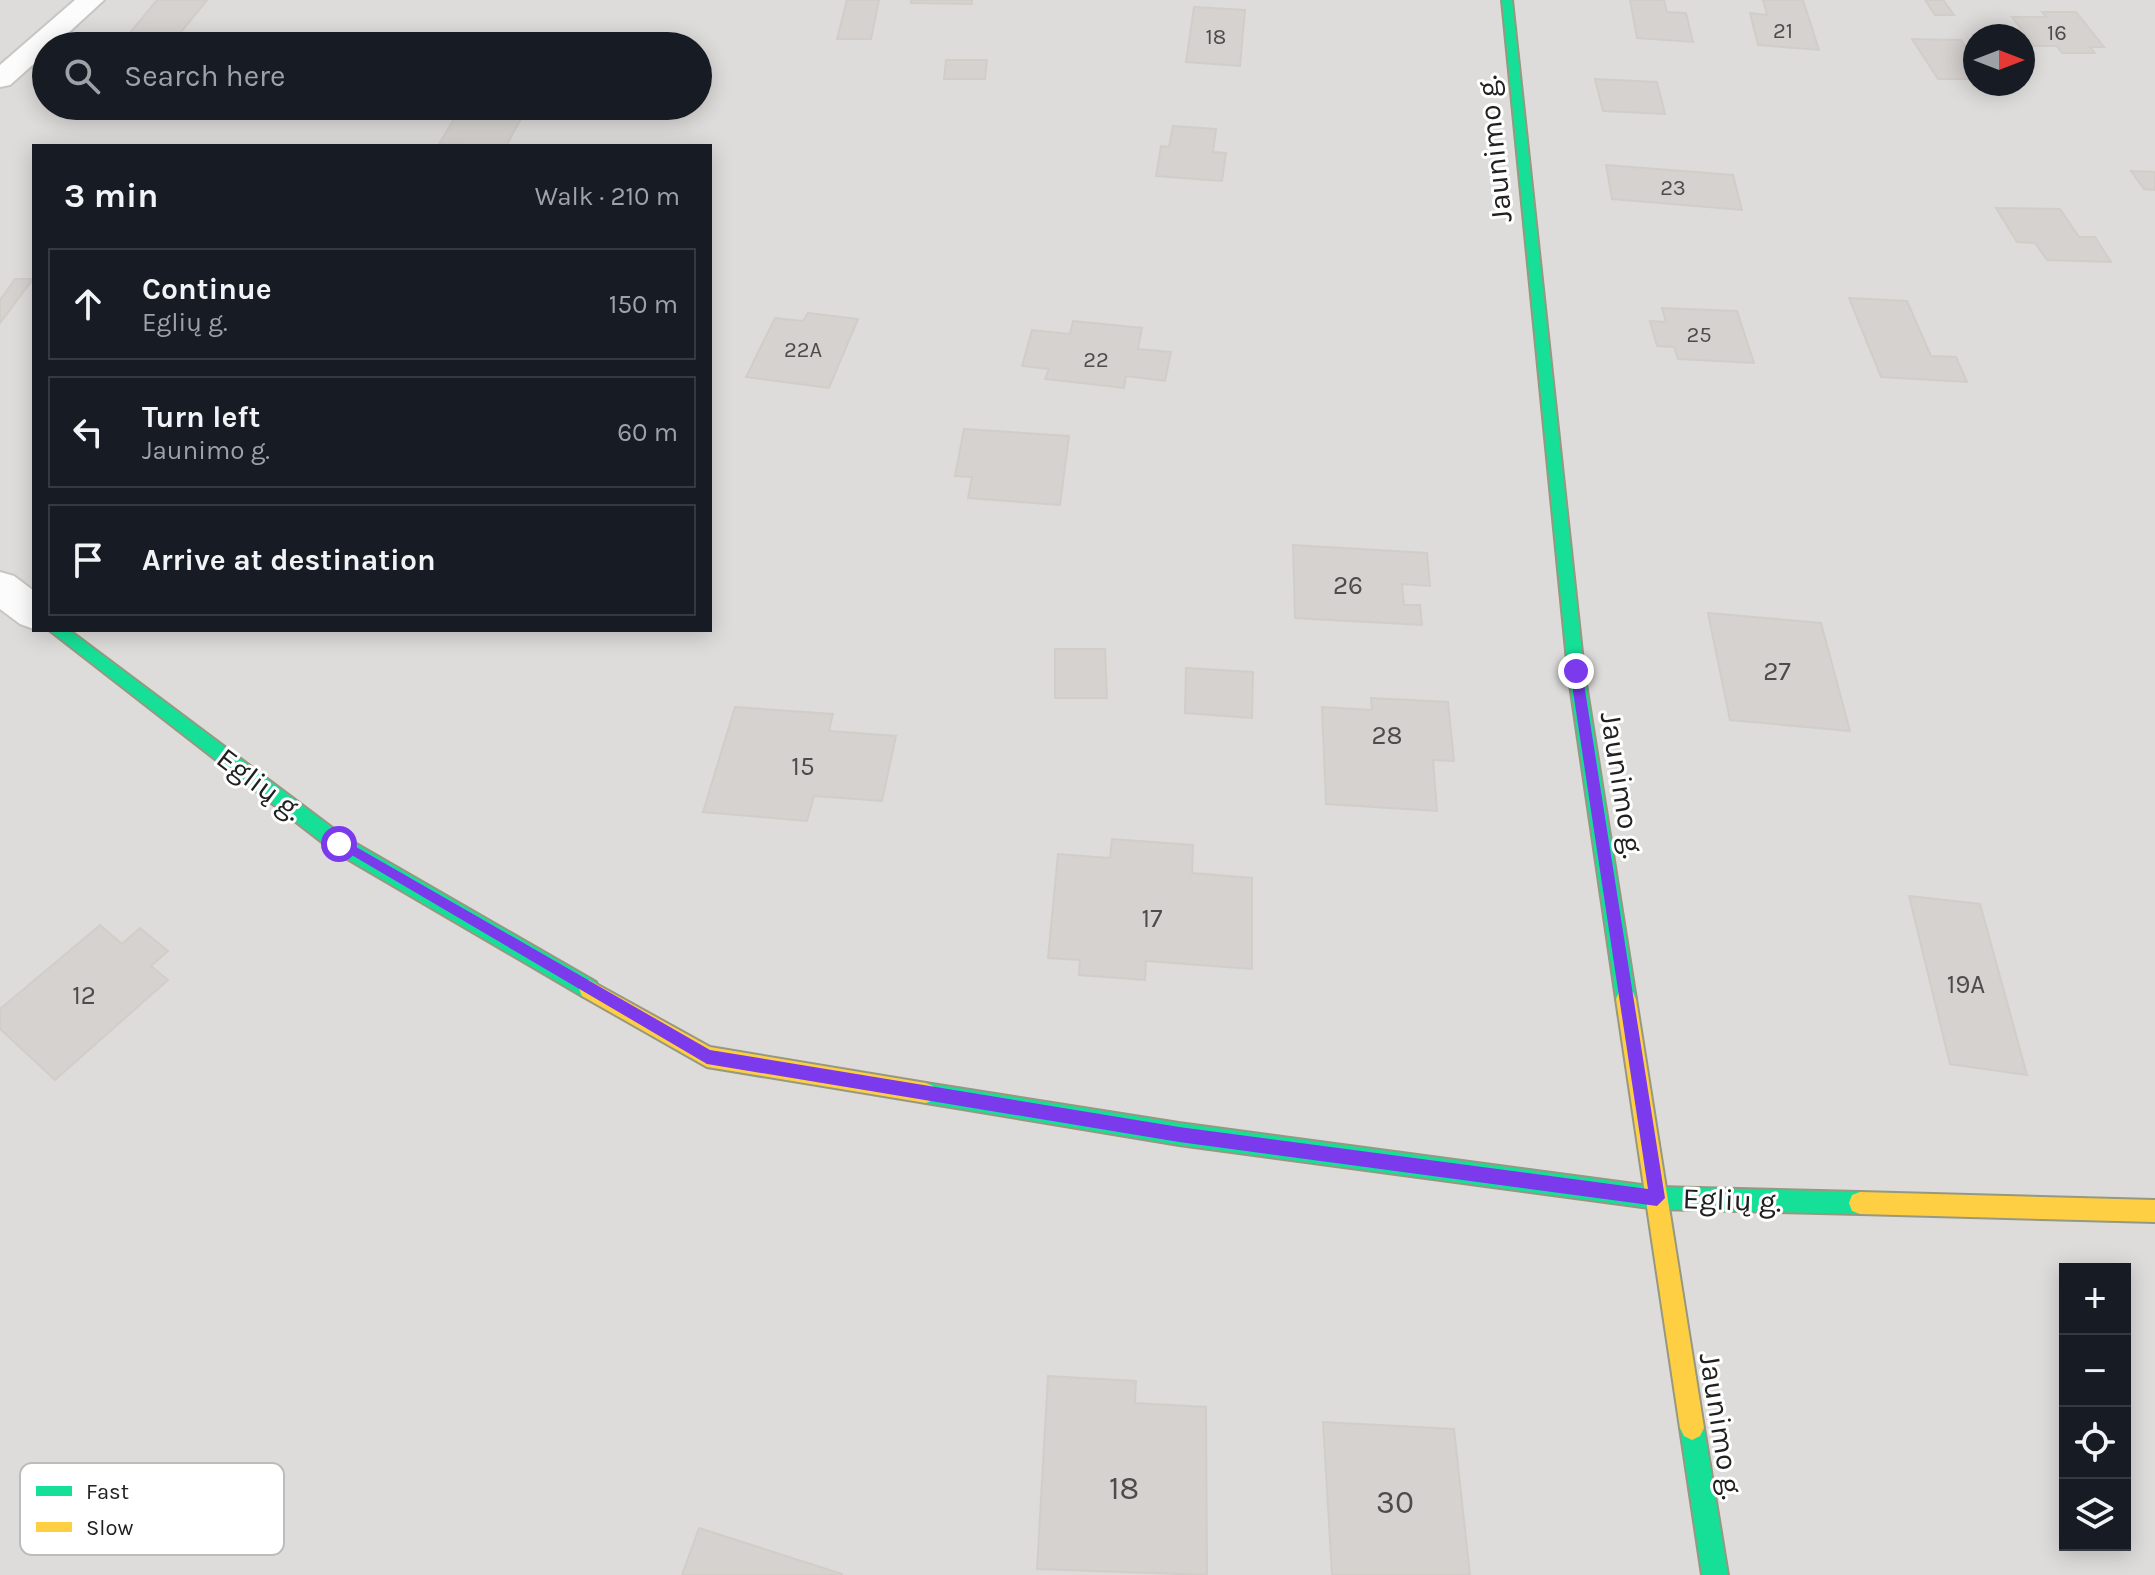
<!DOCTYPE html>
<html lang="en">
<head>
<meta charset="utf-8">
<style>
	body { margin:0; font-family:Karla,sans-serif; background:#242831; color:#f1f3f6 }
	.controls { position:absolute; right:24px; bottom:24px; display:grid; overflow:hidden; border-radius:0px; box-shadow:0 4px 20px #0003 }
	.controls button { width:72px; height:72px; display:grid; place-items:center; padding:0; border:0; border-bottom:2px solid #363941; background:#171b24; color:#f1f3f6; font:40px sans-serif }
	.compass { position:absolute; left:1963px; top:24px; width:72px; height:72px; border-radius:50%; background:#171b24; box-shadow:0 4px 20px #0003; rotate:90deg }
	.stop { position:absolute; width:24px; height:24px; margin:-18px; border:6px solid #7c3aed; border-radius:50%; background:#fff }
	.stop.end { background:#7c3aed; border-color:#fff; box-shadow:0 2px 8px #0008 }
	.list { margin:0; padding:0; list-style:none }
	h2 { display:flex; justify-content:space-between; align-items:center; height:104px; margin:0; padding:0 32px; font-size:34px }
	h2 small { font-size:26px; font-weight:400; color:#9ea1a6 }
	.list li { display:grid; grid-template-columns:52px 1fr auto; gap:24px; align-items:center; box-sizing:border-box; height:112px; margin:0 16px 16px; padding:0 16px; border:2px solid #363941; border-radius:0px }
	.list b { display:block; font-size:30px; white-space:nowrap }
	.list p { margin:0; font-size:26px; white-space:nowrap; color:#9ea1a6 }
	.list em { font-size:26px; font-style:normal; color:#9ea1a6 }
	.icon { flex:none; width:44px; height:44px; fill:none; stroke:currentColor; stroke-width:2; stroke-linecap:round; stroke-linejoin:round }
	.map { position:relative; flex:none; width:2155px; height:1575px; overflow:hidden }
	.search { position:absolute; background:#171b24; box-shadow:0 4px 20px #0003; left:32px; top:32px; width:680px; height:88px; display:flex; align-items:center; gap:20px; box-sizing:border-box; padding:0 28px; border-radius:44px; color:#9ea1a6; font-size:30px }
	.panel { position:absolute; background:#171b24; box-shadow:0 4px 20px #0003; left:32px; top:144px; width:680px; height:488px; border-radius:0px }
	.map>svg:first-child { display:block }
	.residential { fill:#dddcda; fill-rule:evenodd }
	.building { fill:#d5d2cf; stroke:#d1ceca; stroke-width:2 }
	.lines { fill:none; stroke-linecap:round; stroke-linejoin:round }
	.street-casing { stroke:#c7c6c4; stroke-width:4 }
	.fast-casing { stroke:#979880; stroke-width:4 }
	.slow-casing { stroke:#979880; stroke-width:4 }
	.street { fill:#fcfcfc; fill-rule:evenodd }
	.fast { fill:#16e098; fill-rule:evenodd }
	.slow { fill:#ffcf43; fill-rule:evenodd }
	.route { fill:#7c3aed }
	.labels { text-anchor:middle; stroke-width:6; stroke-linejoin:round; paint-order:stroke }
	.far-number-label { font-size:22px; fill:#4d4c4c }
	.number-label { font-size:26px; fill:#4d4c4c }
	.street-label { font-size:30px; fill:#202020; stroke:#fff }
	.near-number-label { font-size:32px; fill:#4d4c4c }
	.key { fill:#fff; stroke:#bcbcbc; stroke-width:2 }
	.key-label { font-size:22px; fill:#202020 }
</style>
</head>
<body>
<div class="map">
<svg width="2155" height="1575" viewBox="0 0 2155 1575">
	<rect width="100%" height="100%" fill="#eeece8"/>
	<path class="residential" d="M 0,0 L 2155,0 L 2155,1575 L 0,1575 ZM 1975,36 L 2023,36 L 2023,84 L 1975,84 ZM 46,46 L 698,46 L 698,106 L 46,106 ZM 34,146 L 710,146 L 710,630 L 34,630 ZM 2065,1269 L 2125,1269 L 2125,1545 L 2065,1545 Z"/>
	<g class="building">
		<path d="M 157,0 L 207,0 L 170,46 L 119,46 Z"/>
		<path d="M 847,0 L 879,0 L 871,39 L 837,39 Z"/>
		<path d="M 911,0 L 972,0 L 972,4 L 911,3 Z"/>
		<path d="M 1630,0 L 1664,0 L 1667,12 L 1686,13 L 1693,42 L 1637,38 Z"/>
		<path d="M 1763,0 L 1803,0 L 1819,50 L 1758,45 L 1750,13 L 1767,15 Z"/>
		<path d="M 1925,0 L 1943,0 L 1954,15 L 1935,15 Z"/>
		<path d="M 1194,7 L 1245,10 L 1240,66 L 1186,62 Z"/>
		<path d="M 2042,12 L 2076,12 L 2104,47 L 2090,47 L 2095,53 L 2062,53 L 2057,46 L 2034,46 L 2012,17 L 2046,17 Z"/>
		<path d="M 1912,39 L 1961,40 L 1975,61 L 1975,79 L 1938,79 Z"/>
		<path d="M 946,60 L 987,60 L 985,79 L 944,79 Z"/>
		<path d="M 1595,79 L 1657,82 L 1665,114 L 1603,111 Z"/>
		<path d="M 194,106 L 250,106 L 243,117 L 187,116 Z"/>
		<path d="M 462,106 L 528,106 L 506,146 L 439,144 Z"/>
		<path d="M 1173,126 L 1216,129 L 1213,152 L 1226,153 L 1222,181 L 1156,176 L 1161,146 L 1169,147 Z"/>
		<path d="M 1606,165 L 1733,175 L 1742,210 L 1612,199 Z"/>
		<path d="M 2131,171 L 2155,172 L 2155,190 L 2144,189 Z"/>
		<path d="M 1996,208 L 2060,209 L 2079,237 L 2095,237 L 2111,262 L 2047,260 L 2035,243 L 2017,242 Z"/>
		<path d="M 15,279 L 33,279 L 0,323 L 0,300 Z"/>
		<path d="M 1849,298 L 1907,301 L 1931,356 L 1956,357 L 1967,382 L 1881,377 Z"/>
		<path d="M 1662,308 L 1737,311 L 1754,363 L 1678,359 L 1674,347 L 1657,346 L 1650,321 L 1666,322 Z"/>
		<path d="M 808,313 L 858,319 L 829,388 L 746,377 L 775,318 L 803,321 Z"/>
		<path d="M 1073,321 L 1142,328 L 1138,349 L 1171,352 L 1165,381 L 1126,376 L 1124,388 L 1045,379 L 1049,369 L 1022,366 L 1032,330 L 1070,334 Z"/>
		<path d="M 964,429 L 1069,436 L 1060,505 L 968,498 L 972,477 L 955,476 Z"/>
		<path d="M 1293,545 L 1427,553 L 1430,586 L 1402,584 L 1404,605 L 1420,605 L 1422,625 L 1295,618 Z"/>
		<path d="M 1708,613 L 1821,623 L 1850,731 L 1730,720 Z"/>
		<path d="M 1055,649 L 1105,649 L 1107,698 L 1055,698 Z"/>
		<path d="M 1186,668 L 1253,672 L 1252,718 L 1185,713 Z"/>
		<path d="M 1371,698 L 1448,702 L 1454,761 L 1433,760 L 1437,811 L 1326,804 L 1322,707 L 1372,710 Z"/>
		<path d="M 735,707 L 833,714 L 829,731 L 896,736 L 882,801 L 814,796 L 807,821 L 703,812 Z"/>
		<path d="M 1112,839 L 1193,845 L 1192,873 L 1252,878 L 1252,969 L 1146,961 L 1145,980 L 1079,975 L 1080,960 L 1048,958 L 1058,854 L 1110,858 Z"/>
		<path d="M 1909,896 L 1980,904 L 2027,1075 L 1950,1064 Z"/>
		<path d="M 100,925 L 122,944 L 140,928 L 168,951 L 151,966 L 168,980 L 55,1080 L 0,1029 L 0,1009 Z"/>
		<path d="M 1048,1376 L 1136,1381 L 1135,1403 L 1206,1407 L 1207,1575 L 1037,1569 Z"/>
		<path d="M 1323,1422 L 1454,1429 L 1470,1575 L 1332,1575 Z"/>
		<path d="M 699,1528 L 842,1574 L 842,1575 L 682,1575 Z"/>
	</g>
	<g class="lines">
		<defs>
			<g id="street">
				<path d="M 75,0 L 104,0 L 54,46 L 46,46 L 46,53 L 10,85 L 0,87 L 0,65 Z"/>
				<path d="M 0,572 L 14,576 L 34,591 L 34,629 L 20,624 L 0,609 Z"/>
			</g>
			<g id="fast">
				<path d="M 1502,0 L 1512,0 L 1584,671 L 1636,999 L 1633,1006 L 1626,1008 L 1619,1006 L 1616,999 L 1568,671 Z"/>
				<path d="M 49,630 L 69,630 L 346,838 L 596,982 L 599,989 L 596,996 L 589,998 L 582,996 L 332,850 Z"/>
				<path d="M 926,1083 L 1179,1123 L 1657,1187 L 1860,1192 L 1868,1195 L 1871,1203 L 1868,1211 L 1860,1214 L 1657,1209 L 1179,1145 L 926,1103 L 919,1100 L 916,1093 L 919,1086 Z"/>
				<path d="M 1692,1416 L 1700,1420 L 1704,1428 L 1728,1575 L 1702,1575 L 1680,1428 L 1684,1420 Z"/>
			</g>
			<g id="slow">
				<path d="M 589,980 L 710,1047 L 926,1083 L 933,1086 L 936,1093 L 933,1100 L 926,1103 L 707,1067 L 582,996 L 579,989 L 582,982 Z"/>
				<path d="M 1626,990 L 1633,992 L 1636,999 L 1704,1428 L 1700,1436 L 1692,1440 L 1684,1436 L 1680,1428 L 1616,999 L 1619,992 Z"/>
				<path d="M 1860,1192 L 2155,1200 L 2155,1222 L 1860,1214 L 1852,1211 L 1849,1203 L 1852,1195 Z"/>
			</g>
		</defs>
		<use href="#street" class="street-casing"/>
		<use href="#fast" class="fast-casing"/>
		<use href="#slow" class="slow-casing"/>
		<use href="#street" class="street"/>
		<use href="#fast" class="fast"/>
		<use href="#slow" class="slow"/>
	</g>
	<path class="route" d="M 1576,666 L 1582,671 L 1665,1198 L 1657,1206 L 1179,1142 L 707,1064 L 333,844 L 334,840 L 344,840 L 710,1050 L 1179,1127 L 1648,1189 L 1570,671 Z"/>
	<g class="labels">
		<g class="far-number-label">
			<text x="1783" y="38">21</text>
			<text x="2057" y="40">16</text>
			<text x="1216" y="44">18</text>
			<text x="1673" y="195">23</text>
			<text x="1699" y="342">25</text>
			<text x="803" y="357">22A</text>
			<text x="1096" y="367">22</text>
		</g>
		<g class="number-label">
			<text x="1348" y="594">26</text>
			<text x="1777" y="680">27</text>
			<text x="1387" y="744">28</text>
			<text x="803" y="775">15</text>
			<text x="1152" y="927">17</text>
			<text x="1966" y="993">19A</text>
			<text x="84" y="1004">12</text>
		</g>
		<g class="street-label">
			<text transform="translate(1494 149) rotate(-96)" y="10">Jaunimo g.</text>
			<text transform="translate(260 784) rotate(37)" y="10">Eglių g.</text>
			<text transform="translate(1622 785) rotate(81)" y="10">Jaunimo g.</text>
			<text transform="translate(1732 1200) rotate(2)" y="10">Eglių g.</text>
			<text transform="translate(1721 1426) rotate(81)" y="10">Jaunimo g.</text>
		</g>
		<g class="near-number-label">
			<text x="1124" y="1499">18</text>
			<text x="1395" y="1513">30</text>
		</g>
	</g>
	<rect x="20" y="1463" width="264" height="92" rx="12" class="key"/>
	<rect x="36" y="1486" width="36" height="10" fill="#16e098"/>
	<rect x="36" y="1522" width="36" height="10" fill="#ffcf43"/>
	<g class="key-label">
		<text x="86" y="1499">Fast</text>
		<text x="86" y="1535">Slow</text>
	</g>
</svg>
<div class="controls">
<button>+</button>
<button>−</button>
<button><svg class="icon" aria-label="locate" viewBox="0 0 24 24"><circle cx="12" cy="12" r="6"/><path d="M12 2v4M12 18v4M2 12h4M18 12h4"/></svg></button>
<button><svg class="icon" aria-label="layers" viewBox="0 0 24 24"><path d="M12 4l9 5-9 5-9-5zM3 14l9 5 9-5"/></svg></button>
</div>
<svg class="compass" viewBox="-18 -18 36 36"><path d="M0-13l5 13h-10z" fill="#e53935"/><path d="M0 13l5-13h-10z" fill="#9ea1a6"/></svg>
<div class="stop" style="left:339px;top:844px"></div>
<div class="stop end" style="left:1576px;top:671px"></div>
<div class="search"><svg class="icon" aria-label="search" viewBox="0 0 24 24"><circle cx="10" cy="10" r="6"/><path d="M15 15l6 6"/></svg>Search here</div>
<section class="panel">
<h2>3 min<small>Walk · 210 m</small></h2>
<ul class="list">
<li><svg class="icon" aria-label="ahead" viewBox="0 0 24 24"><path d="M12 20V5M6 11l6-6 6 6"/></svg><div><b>Continue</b><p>Eglių g.</p></div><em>150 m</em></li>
<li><svg class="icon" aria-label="left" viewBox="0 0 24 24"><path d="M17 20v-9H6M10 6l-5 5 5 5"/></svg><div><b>Turn left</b><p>Jaunimo g.</p></div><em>60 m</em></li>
<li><svg class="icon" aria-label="arrive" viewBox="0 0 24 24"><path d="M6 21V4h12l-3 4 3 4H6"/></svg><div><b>Arrive at destination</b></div></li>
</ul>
</section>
</div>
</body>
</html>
